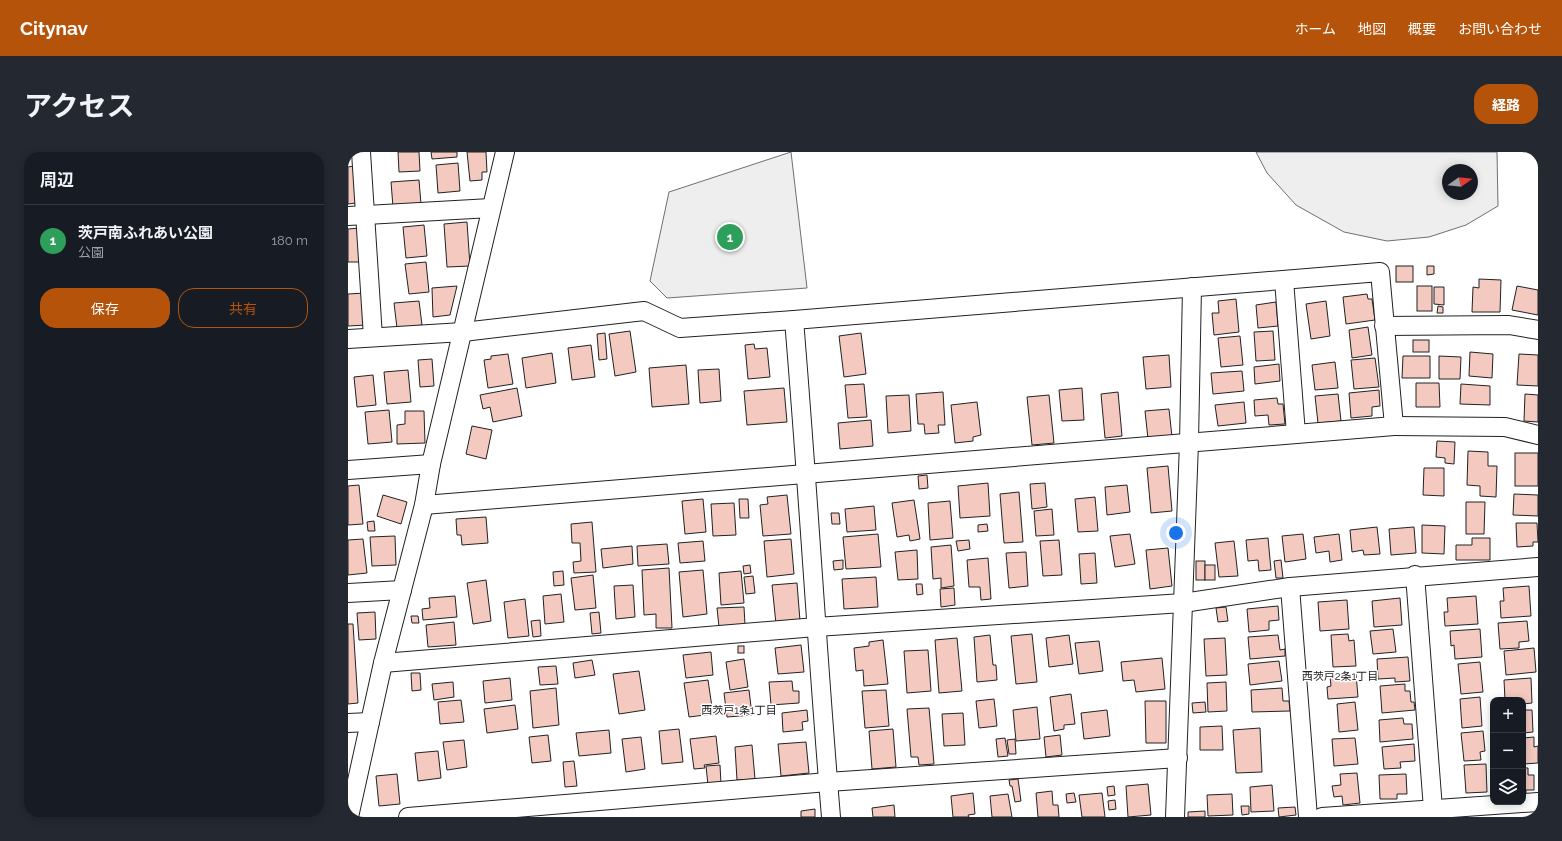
<!DOCTYPE html>
<html lang="ja">
<head>
<meta charset="utf-8">
<style>
	body { margin:0; font-family:Raleway,"Noto Sans JP",sans-serif; background:#242831; color:#f1f3f6 }
	.controls { position:absolute; right:12px; bottom:12px; display:grid; overflow:hidden; border-radius:8px; box-shadow:0 2px 10px #0003 }
	.controls button { width:36px; height:36px; display:grid; place-items:center; padding:0; border:0; border-bottom:1px solid #363941; background:#171b24; color:#f1f3f6; font:20px sans-serif }
	.compass { position:absolute; left:1094px; top:12px; width:36px; height:36px; border-radius:50%; background:#171b24; box-shadow:0 2px 10px #0003; rotate:76deg }
	.you { position:absolute; left:828px; top:381px; width:14px; height:14px; margin:-10px; border:3px solid #fff; border-radius:50%; background:#1a73e8; box-shadow:0 0 0 6px #1a73e833 }
	.badge { display:grid; place-items:center; width:26px; height:26px; border-radius:50%; background:#b45309; color:#fff; font-size:13px; font-weight:700 }
	.pin { position:absolute; translate:-50% -50%; border:2px solid #fff; box-shadow:0 1px 4px #0006 }
	.list { margin:0; padding:0; list-style:none }
	h2 { display:flex; justify-content:space-between; align-items:center; height:52px; margin:0; padding:0 16px; font-size:17px }
	h2 small { font-size:13px; font-weight:400; color:#9ea1a6 }
	.list li { display:grid; grid-template-columns:26px 1fr auto; gap:12px; align-items:center; box-sizing:border-box; height:72px; padding:0 16px; border-top:1px solid #363941 }
	.list b { display:block; font-size:15px; white-space:nowrap }
	.list p { margin:0; font-size:13px; white-space:nowrap; color:#9ea1a6 }
	.list em { font-size:13px; font-style:normal; color:#9ea1a6 }
	.actions { display:flex; gap:8px; padding:12px 16px }
	.actions a { flex:1; padding:9px 0; border:1px solid #b45309; border-radius:16px; text-align:center; font-size:14px; color:#b45309 }
	.actions .main { background:#b45309; color:#fff }
	.icon { flex:none; width:22px; height:22px; fill:none; stroke:currentColor; stroke-width:2; stroke-linecap:round; stroke-linejoin:round }
	.map { position:relative; flex:none; width:1190px; height:665px; overflow:hidden; border-radius:16px }
	header { display:flex; align-items:center; gap:24px; box-sizing:border-box; height:56px; padding:0 20px; background:#b45309; color:#fff }
	header strong { font-size:19px }
	nav { display:flex; gap:22px; margin-inline-start:auto; font-size:14px }
	.intro { display:flex; align-items:center; justify-content:space-between; box-sizing:border-box; height:96px; padding:0 24px }
	h1 { margin:0; font-size:28px }
	.button { padding:10px 18px; border-radius:16px; background:#b45309; color:#fff; font-size:14px; font-weight:700 }
	main { display:flex; gap:24px; padding:0 24px }
	aside { flex:1; background:#171b24; border-radius:16px; box-shadow:0 2px 10px #0003 }
	.map>svg:first-child { display:block }
	.green { fill:#eee; stroke:#6f6f6f; fill-rule:evenodd }
	.building { fill:#f3c9c0; stroke:#222 }
	.lines { fill:none; stroke-linecap:round; stroke-linejoin:round }
	.minor-casing { stroke:#222; stroke-width:20 }
	.minor { stroke:#fff; stroke-width:18 }
	.labels { text-anchor:middle; stroke-width:3; stroke-linejoin:round; paint-order:stroke }
	.neighbourhood-label { font-size:11px; fill:#222; stroke:#fff }
</style>
</head>
<body>
<header>
<strong>Citynav</strong>
<nav><a>ホーム</a><a>地図</a><a>概要</a><a>お問い合わせ</a></nav>
</header>
<div class="intro"><h1>アクセス</h1><a class="button">経路</a></div>
<main>
<aside>
<h2>周辺<small></small></h2>
<ul class="list">
<li><span class="badge" style="background:#2e9e5b">1</span><div><b>茨戸南ふれあい公園</b><p>公園</p></div><em>180 m</em></li>
</ul>
<div class="actions"><a class="main">保存</a><a>共有</a></div>
</aside>
<div class="map">
<svg width="1190" height="665" viewBox="0 0 1190 665">
	<rect width="100%" height="100%" fill="#fff"/>
	<g class="green">
		<path d="M 443,0 L 459,136 L 319,146 L 302,129 L 321,40 Z"/>
		<path d="M 908,0 L 1149,0 L 1150,54 L 1118,73 L 1081,85 L 1039,89 L 996,80 L 948,53 L 919,21 ZM 1100,18 L 1124,18 L 1124,42 L 1100,42 Z"/>
	</g>
	<g class="building">
		<path d="M 50,0 L 71,0 L 72,19 L 51,20 Z"/>
		<path d="M 83,0 L 109,0 L 109,5 L 84,7 Z"/>
		<path d="M 119,0 L 138,0 L 139,20 L 134,20 L 134,28 L 122,29 Z"/>
		<path d="M 110,11 L 112,39 L 90,41 L 88,13 Z"/>
		<path d="M 6,14 L 8,51 L 0,52 L 0,15 Z"/>
		<path d="M 71,28 L 73,52 L 45,55 L 43,30 Z"/>
		<path d="M 119,70 L 122,114 L 99,115 L 96,72 Z"/>
		<path d="M 76,73 L 79,104 L 58,106 L 55,75 Z"/>
		<path d="M 12,76 L 14,110 L 0,110 L 0,77 Z"/>
		<path d="M 78,110 L 81,140 L 61,142 L 57,112 Z"/>
		<rect x="1048" y="114" width="17" height="16"/>
		<path d="M 1079,114 L 1086,114 L 1086,122 L 1079,123 Z"/>
		<path d="M 1131,127 L 1153,128 L 1152,160 L 1124,160 L 1125,135 L 1131,136 Z"/>
		<path d="M 109,134 L 102,163 L 85,165 L 84,136 Z"/>
		<rect x="1069" y="134" width="15" height="25"/>
		<path d="M 1169,134 L 1190,138 L 1190,163 L 1164,158 Z"/>
		<path d="M 1086,135 L 1096,135 L 1096,153 L 1086,152 Z"/>
		<path d="M 17,141 L 19,173 L 0,174 L 0,142 Z"/>
		<path d="M 1019,142 L 1020,147 L 1024,147 L 1027,168 L 998,172 L 995,145 Z"/>
		<path d="M 888,147 L 891,180 L 866,183 L 864,161 L 871,161 L 870,149 Z"/>
		<path d="M 71,149 L 74,173 L 49,176 L 46,151 Z"/>
		<path d="M 978,149 L 982,184 L 963,187 L 958,152 Z"/>
		<path d="M 928,150 L 930,174 L 910,176 L 908,153 Z"/>
		<path d="M 1090,154 L 1095,155 L 1095,161 L 1089,161 Z"/>
		<path d="M 1020,175 L 1024,203 L 1004,206 L 1001,178 Z"/>
		<path d="M 282,179 L 288,220 L 267,224 L 261,182 Z"/>
		<path d="M 925,179 L 927,208 L 908,209 L 906,180 Z"/>
		<path d="M 257,181 L 259,207 L 251,208 L 249,182 Z"/>
		<path d="M 513,181 L 518,222 L 496,225 L 491,184 Z"/>
		<path d="M 892,184 L 895,213 L 873,215 L 870,186 Z"/>
		<rect x="1065" y="188" width="16" height="12"/>
		<path d="M 406,192 L 407,197 L 419,196 L 422,225 L 400,227 L 397,193 Z"/>
		<path d="M 243,193 L 247,225 L 224,228 L 220,196 Z"/>
		<path d="M 1122,200 L 1145,202 L 1144,226 L 1121,224 Z"/>
		<path d="M 204,201 L 208,231 L 178,236 L 174,206 Z"/>
		<path d="M 160,202 L 165,232 L 140,236 L 136,208 L 143,207 L 143,204 Z"/>
		<path d="M 1171,202 L 1190,203 L 1190,234 L 1169,233 Z"/>
		<path d="M 821,203 L 823,235 L 798,237 L 795,205 Z"/>
		<path d="M 1055,204 L 1082,204 L 1082,226 L 1054,226 Z"/>
		<path d="M 1091,204 L 1113,205 L 1112,227 L 1091,227 Z"/>
		<path d="M 1027,206 L 1031,235 L 1006,237 L 1003,208 Z"/>
		<path d="M 84,207 L 86,234 L 72,235 L 70,208 Z"/>
		<path d="M 987,210 L 990,236 L 967,238 L 964,213 Z"/>
		<path d="M 931,212 L 932,229 L 907,232 L 906,215 Z"/>
		<path d="M 338,213 L 341,252 L 304,255 L 301,216 Z"/>
		<path d="M 371,217 L 373,249 L 352,251 L 350,218 Z"/>
		<path d="M 60,218 L 63,250 L 39,252 L 36,220 Z"/>
		<path d="M 894,219 L 896,239 L 865,242 L 863,221 Z"/>
		<path d="M 25,223 L 28,253 L 9,255 L 6,225 Z"/>
		<path d="M 1068,231 L 1091,231 L 1092,255 L 1068,255 Z"/>
		<path d="M 516,232 L 519,265 L 500,266 L 497,233 Z"/>
		<path d="M 1113,232 L 1142,234 L 1142,253 L 1112,252 Z"/>
		<path d="M 169,236 L 174,264 L 145,270 L 142,255 L 135,257 L 132,243 Z"/>
		<path d="M 436,236 L 439,270 L 399,273 L 396,239 Z"/>
		<path d="M 734,236 L 736,268 L 714,269 L 711,238 Z"/>
		<path d="M 1031,238 L 1032,254 L 1024,255 L 1024,264 L 1003,266 L 1001,241 Z"/>
		<path d="M 595,240 L 597,273 L 590,273 L 591,281 L 577,282 L 576,272 L 570,272 L 568,242 Z"/>
		<path d="M 770,240 L 774,284 L 757,286 L 753,242 Z"/>
		<path d="M 990,242 L 993,269 L 970,271 L 967,244 Z"/>
		<path d="M 1177,242 L 1190,243 L 1190,270 L 1176,269 Z"/>
		<path d="M 561,243 L 563,279 L 540,281 L 538,244 Z"/>
		<path d="M 701,243 L 706,291 L 684,293 L 679,245 Z"/>
		<path d="M 929,246 L 930,252 L 935,252 L 937,272 L 921,273 L 920,263 L 907,264 L 906,248 Z"/>
		<path d="M 629,250 L 633,283 L 625,285 L 625,289 L 607,291 L 603,253 Z"/>
		<path d="M 896,250 L 898,271 L 870,274 L 867,253 Z"/>
		<path d="M 821,257 L 824,285 L 800,287 L 797,259 Z"/>
		<path d="M 41,258 L 44,290 L 20,292 L 17,260 Z"/>
		<path d="M 57,259 L 76,259 L 77,291 L 49,292 L 49,273 L 57,272 Z"/>
		<path d="M 523,268 L 525,294 L 492,297 L 490,271 Z"/>
		<path d="M 124,274 L 144,278 L 138,307 L 118,302 Z"/>
		<path d="M 1089,289 L 1107,290 L 1106,312 L 1097,311 L 1097,306 L 1088,305 Z"/>
		<path d="M 1120,299 L 1140,300 L 1140,314 L 1149,314 L 1148,345 L 1132,344 L 1132,334 L 1119,333 Z"/>
		<rect x="1167" y="301" width="23" height="33"/>
		<path d="M 820,314 L 824,359 L 803,361 L 799,316 Z"/>
		<path d="M 1076,316 L 1096,316 L 1096,344 L 1075,343 Z"/>
		<path d="M 579,323 L 580,336 L 571,337 L 570,324 Z"/>
		<path d="M 640,331 L 642,364 L 612,366 L 610,334 Z"/>
		<path d="M 697,331 L 699,355 L 684,357 L 682,332 Z"/>
		<path d="M 11,333 L 15,372 L 0,373 L 0,334 Z"/>
		<path d="M 779,333 L 782,360 L 759,363 L 757,335 Z"/>
		<path d="M 671,340 L 675,390 L 656,391 L 652,342 Z"/>
		<path d="M 1166,342 L 1190,343 L 1190,364 L 1165,363 Z"/>
		<path d="M 35,343 L 59,350 L 53,372 L 29,364 Z"/>
		<path d="M 439,343 L 443,382 L 415,384 L 412,353 L 420,352 L 419,345 Z"/>
		<path d="M 747,345 L 750,379 L 730,380 L 727,347 Z"/>
		<path d="M 355,347 L 358,380 L 337,382 L 334,349 Z"/>
		<path d="M 391,347 L 400,347 L 401,366 L 392,366 Z"/>
		<path d="M 566,348 L 572,387 L 562,389 L 561,383 L 549,385 L 544,351 Z"/>
		<path d="M 602,349 L 605,386 L 582,388 L 580,351 Z"/>
		<path d="M 1118,350 L 1137,350 L 1136,382 L 1118,382 Z"/>
		<path d="M 386,351 L 388,383 L 365,384 L 363,352 Z"/>
		<path d="M 526,354 L 528,378 L 499,380 L 497,357 Z"/>
		<path d="M 704,357 L 706,383 L 688,384 L 686,359 Z"/>
		<path d="M 483,361 L 491,361 L 492,372 L 484,372 Z"/>
		<path d="M 138,365 L 140,391 L 114,393 L 113,383 L 109,383 L 108,367 Z"/>
		<path d="M 26,369 L 27,379 L 20,379 L 19,370 Z"/>
		<path d="M 244,370 L 248,420 L 226,421 L 225,410 L 233,409 L 232,391 L 224,391 L 223,372 Z"/>
		<path d="M 1168,371 L 1189,371 L 1190,390 L 1185,390 L 1185,394 L 1169,395 Z"/>
		<path d="M 639,372 L 640,379 L 630,380 L 630,373 Z"/>
		<path d="M 1074,373 L 1097,374 L 1096,402 L 1074,401 Z"/>
		<path d="M 1029,375 L 1032,402 L 1016,403 L 1015,398 L 1004,400 L 1002,378 Z"/>
		<path d="M 1066,375 L 1068,401 L 1043,403 L 1041,377 Z"/>
		<path d="M 530,382 L 533,415 L 498,417 L 495,385 Z"/>
		<path d="M 782,382 L 787,412 L 767,415 L 762,384 Z"/>
		<path d="M 955,382 L 958,407 L 937,410 L 934,384 Z"/>
		<path d="M 991,382 L 994,408 L 982,410 L 981,399 L 968,401 L 966,385 Z"/>
		<path d="M 47,384 L 48,413 L 24,414 L 22,385 Z"/>
		<path d="M 920,386 L 923,418 L 911,419 L 910,408 L 900,409 L 898,388 Z"/>
		<path d="M 1124,386 L 1142,386 L 1142,408 L 1108,408 L 1108,393 L 1124,393 Z"/>
		<path d="M 15,387 L 19,421 L 0,423 L 0,388 Z"/>
		<path d="M 443,387 L 446,422 L 419,425 L 416,389 Z"/>
		<path d="M 621,388 L 622,397 L 610,399 L 608,389 Z"/>
		<path d="M 711,388 L 714,423 L 695,424 L 692,389 Z"/>
		<path d="M 355,389 L 357,409 L 332,411 L 330,391 Z"/>
		<path d="M 886,389 L 890,424 L 871,425 L 867,391 Z"/>
		<path d="M 319,392 L 321,412 L 290,414 L 289,394 Z"/>
		<path d="M 603,393 L 606,434 L 593,436 L 593,426 L 585,427 L 583,395 Z"/>
		<path d="M 284,394 L 285,412 L 255,416 L 253,397 Z"/>
		<path d="M 820,396 L 824,434 L 802,437 L 798,398 Z"/>
		<path d="M 569,398 L 570,427 L 550,428 L 547,400 Z"/>
		<path d="M 678,400 L 680,434 L 661,436 L 658,401 Z"/>
		<path d="M 747,401 L 749,431 L 733,432 L 731,402 Z"/>
		<path d="M 640,406 L 643,447 L 633,448 L 632,435 L 621,435 L 619,408 Z"/>
		<path d="M 495,408 L 495,417 L 486,418 L 485,409 Z"/>
		<path d="M 933,408 L 935,426 L 928,426 L 926,409 Z"/>
		<rect x="848" y="409" width="9" height="19"/>
		<path d="M 402,413 L 403,421 L 396,422 L 395,414 Z"/>
		<rect x="857" y="413" width="10" height="15"/>
		<path d="M 321,416 L 324,476 L 308,476 L 308,462 L 296,463 L 294,418 Z"/>
		<path d="M 355,418 L 359,462 L 335,465 L 331,420 Z"/>
		<path d="M 215,419 L 216,433 L 206,434 L 205,420 Z"/>
		<path d="M 393,419 L 396,451 L 373,453 L 371,421 Z"/>
		<path d="M 245,423 L 248,456 L 227,458 L 223,426 Z"/>
		<path d="M 405,424 L 407,441 L 398,442 L 396,425 Z"/>
		<path d="M 528,425 L 530,455 L 496,457 L 494,427 Z"/>
		<path d="M 138,428 L 143,469 L 125,472 L 119,431 Z"/>
		<path d="M 449,431 L 452,469 L 428,472 L 424,433 Z"/>
		<path d="M 568,432 L 574,432 L 575,442 L 569,443 Z"/>
		<path d="M 285,433 L 287,465 L 268,467 L 266,434 Z"/>
		<path d="M 1181,434 L 1183,464 L 1153,466 L 1152,449 L 1156,449 L 1155,436 Z"/>
		<path d="M 606,436 L 607,453 L 593,455 L 592,437 Z"/>
		<path d="M 213,442 L 216,470 L 197,472 L 195,444 Z"/>
		<path d="M 107,444 L 109,465 L 75,468 L 74,457 L 82,456 L 81,446 Z"/>
		<path d="M 1128,444 L 1130,472 L 1097,474 L 1096,460 L 1100,460 L 1099,446 Z"/>
		<path d="M 1052,446 L 1054,473 L 1026,475 L 1024,449 Z"/>
		<path d="M 177,447 L 181,484 L 160,486 L 156,450 Z"/>
		<path d="M 999,448 L 1001,477 L 972,479 L 970,450 Z"/>
		<path d="M 930,454 L 931,468 L 921,469 L 921,478 L 901,480 L 899,457 Z"/>
		<path d="M 396,455 L 397,473 L 371,475 L 369,456 Z"/>
		<path d="M 878,455 L 880,469 L 870,470 L 868,456 Z"/>
		<path d="M 27,460 L 28,487 L 11,488 L 9,461 Z"/>
		<path d="M 251,460 L 253,481 L 244,482 L 242,461 Z"/>
		<path d="M 63,464 L 70,464 L 71,471 L 64,471 Z"/>
		<path d="M 192,468 L 193,484 L 185,485 L 183,469 Z"/>
		<path d="M 1179,469 L 1181,489 L 1171,490 L 1171,496 L 1152,497 L 1150,471 Z"/>
		<path d="M 106,470 L 108,493 L 80,495 L 78,473 Z"/>
		<path d="M 0,472 L 5,472 L 10,551 L 0,552 Z"/>
		<path d="M 1045,477 L 1048,500 L 1025,502 L 1022,479 Z"/>
		<path d="M 1132,477 L 1134,505 L 1107,507 L 1106,493 L 1103,494 L 1102,479 Z"/>
		<path d="M 684,482 L 689,530 L 668,532 L 663,484 Z"/>
		<path d="M 1000,482 L 1001,489 L 1006,488 L 1008,514 L 985,515 L 983,483 Z"/>
		<path d="M 642,483 L 645,513 L 648,513 L 649,528 L 629,530 L 626,485 Z"/>
		<path d="M 721,483 L 725,512 L 701,515 L 698,486 Z"/>
		<path d="M 930,483 L 932,498 L 937,497 L 937,504 L 902,507 L 900,485 Z"/>
		<path d="M 609,486 L 614,539 L 591,541 L 587,488 Z"/>
		<path d="M 877,486 L 879,523 L 858,524 L 856,487 Z"/>
		<path d="M 535,488 L 540,532 L 516,534 L 515,518 L 508,519 L 506,496 L 521,494 L 521,490 Z"/>
		<path d="M 751,489 L 755,519 L 731,522 L 727,491 Z"/>
		<path d="M 453,493 L 456,520 L 430,522 L 427,496 Z"/>
		<rect x="390" y="494" width="6" height="7"/>
		<path d="M 1186,496 L 1188,520 L 1158,523 L 1156,499 Z"/>
		<path d="M 580,498 L 583,539 L 559,541 L 556,499 Z"/>
		<path d="M 363,500 L 365,523 L 338,526 L 335,503 Z"/>
		<path d="M 1060,505 L 1062,529 L 1047,530 L 1047,526 L 1030,527 L 1029,507 Z"/>
		<path d="M 814,506 L 817,537 L 788,540 L 786,528 L 775,529 L 773,510 Z"/>
		<path d="M 396,507 L 400,535 L 382,538 L 378,510 Z"/>
		<path d="M 244,508 L 247,523 L 227,526 L 225,511 Z"/>
		<path d="M 931,509 L 934,529 L 902,533 L 900,512 Z"/>
		<path d="M 1132,510 L 1135,540 L 1113,542 L 1110,512 Z"/>
		<path d="M 208,514 L 210,532 L 192,533 L 190,515 Z"/>
		<path d="M 291,519 L 297,558 L 271,562 L 265,522 Z"/>
		<path d="M 63,521 L 72,521 L 73,538 L 64,539 Z"/>
		<path d="M 1008,522 L 1010,545 L 980,547 L 979,535 L 983,534 L 982,524 Z"/>
		<path d="M 162,526 L 164,548 L 137,551 L 135,529 Z"/>
		<path d="M 1183,526 L 1184,551 L 1175,552 L 1175,548 L 1157,548 L 1156,528 Z"/>
		<path d="M 360,528 L 365,562 L 341,565 L 336,531 Z"/>
		<path d="M 444,529 L 445,539 L 451,539 L 451,551 L 423,553 L 421,530 Z"/>
		<path d="M 105,530 L 106,545 L 86,548 L 84,532 Z"/>
		<path d="M 878,530 L 879,559 L 860,560 L 859,531 Z"/>
		<path d="M 1057,532 L 1057,539 L 1062,539 L 1063,550 L 1066,550 L 1067,558 L 1034,561 L 1032,534 Z"/>
		<path d="M 208,536 L 211,573 L 185,576 L 182,539 Z"/>
		<path d="M 934,536 L 935,549 L 941,549 L 942,559 L 904,560 L 903,538 Z"/>
		<path d="M 401,538 L 404,563 L 379,565 L 376,541 Z"/>
		<path d="M 538,538 L 541,574 L 517,576 L 514,539 Z"/>
		<path d="M 723,542 L 727,572 L 716,573 L 716,577 L 706,579 L 702,545 Z"/>
		<path d="M 1132,545 L 1134,574 L 1114,576 L 1112,547 Z"/>
		<path d="M 646,547 L 649,574 L 631,576 L 628,549 Z"/>
		<path d="M 113,548 L 116,570 L 92,572 L 90,550 Z"/>
		<path d="M 797,549 L 818,549 L 818,591 L 798,591 Z"/>
		<path d="M 857,550 L 858,560 L 845,561 L 844,551 Z"/>
		<path d="M 1007,550 L 1010,578 L 991,580 L 989,552 Z"/>
		<path d="M 167,553 L 170,577 L 139,581 L 136,557 Z"/>
		<path d="M 689,555 L 692,587 L 668,589 L 665,558 Z"/>
		<path d="M 581,556 L 586,612 L 571,613 L 570,605 L 563,605 L 559,557 Z"/>
		<path d="M 459,558 L 460,569 L 454,570 L 455,578 L 435,580 L 434,561 Z"/>
		<path d="M 759,558 L 762,584 L 736,587 L 733,561 Z"/>
		<path d="M 1175,558 L 1184,558 L 1185,580 L 1175,581 Z"/>
		<path d="M 615,561 L 617,593 L 596,594 L 594,562 Z"/>
		<path d="M 1055,566 L 1056,572 L 1064,572 L 1065,587 L 1032,590 L 1031,568 Z"/>
		<path d="M 874,574 L 875,598 L 852,598 L 852,575 Z"/>
		<path d="M 912,576 L 914,620 L 888,621 L 885,578 Z"/>
		<path d="M 331,577 L 335,610 L 314,612 L 311,579 Z"/>
		<path d="M 545,577 L 548,615 L 524,617 L 521,579 Z"/>
		<path d="M 261,578 L 263,601 L 231,604 L 228,581 Z"/>
		<path d="M 1135,579 L 1137,599 L 1132,600 L 1133,608 L 1116,609 L 1113,581 Z"/>
		<path d="M 200,583 L 203,609 L 184,611 L 181,585 Z"/>
		<path d="M 712,583 L 714,603 L 698,605 L 696,585 Z"/>
		<path d="M 368,584 L 371,611 L 356,613 L 357,616 L 346,617 L 342,587 Z"/>
		<path d="M 293,585 L 297,617 L 278,620 L 274,587 Z"/>
		<path d="M 1186,585 L 1186,595 L 1190,594 L 1190,611 L 1175,612 L 1175,586 Z"/>
		<path d="M 657,586 L 660,604 L 650,605 L 648,587 Z"/>
		<path d="M 1007,586 L 1010,612 L 986,614 L 984,587 Z"/>
		<path d="M 667,587 L 668,602 L 661,602 L 659,588 Z"/>
		<path d="M 116,588 L 119,615 L 99,618 L 95,590 Z"/>
		<path d="M 458,590 L 461,621 L 433,624 L 430,592 Z"/>
		<path d="M 1066,592 L 1067,609 L 1052,610 L 1053,616 L 1036,617 L 1034,595 Z"/>
		<path d="M 404,593 L 407,627 L 389,628 L 387,595 Z"/>
		<path d="M 90,599 L 93,626 L 70,629 L 67,601 Z"/>
		<path d="M 226,609 L 229,634 L 217,635 L 215,610 Z"/>
		<path d="M 1138,612 L 1139,640 L 1118,641 L 1116,613 Z"/>
		<path d="M 372,613 L 373,632 L 360,633 L 358,614 Z"/>
		<path d="M 1175,616 L 1180,616 L 1180,623 L 1186,623 L 1186,638 L 1178,638 L 1178,643 L 1175,643 Z"/>
		<path d="M 1009,621 L 1012,651 L 995,653 L 994,644 L 986,645 L 984,634 L 993,633 L 992,622 Z"/>
		<path d="M 49,622 L 52,652 L 31,654 L 28,624 Z"/>
		<path d="M 1058,622 L 1059,642 L 1049,642 L 1049,647 L 1032,647 L 1031,623 Z"/>
		<path d="M 670,627 L 673,649 L 667,650 L 664,634 L 662,634 L 661,628 Z"/>
		<path d="M 800,632 L 803,663 L 780,665 L 778,634 Z"/>
		<path d="M 924,633 L 926,659 L 903,660 L 902,635 Z"/>
		<path d="M 766,634 L 767,643 L 760,644 L 759,635 Z"/>
		<path d="M 704,639 L 705,653 L 710,653 L 711,665 L 690,665 L 688,641 Z"/>
		<path d="M 625,641 L 627,662 L 620,663 L 621,665 L 605,665 L 603,644 Z"/>
		<path d="M 726,641 L 728,650 L 719,651 L 718,642 Z"/>
		<path d="M 754,641 L 757,665 L 734,665 L 731,643 Z"/>
		<path d="M 660,642 L 664,665 L 644,665 L 642,644 Z"/>
		<path d="M 884,642 L 885,663 L 860,664 L 859,643 Z"/>
		<path d="M 767,648 L 768,657 L 761,658 L 760,649 Z"/>
		<path d="M 546,653 L 547,665 L 525,665 L 524,656 Z"/>
		<path d="M 893,654 L 901,654 L 901,662 L 894,663 Z"/>
		<path d="M 947,655 L 948,663 L 931,665 L 930,656 Z"/>
		<path d="M 467,657 L 467,665 L 453,665 L 453,659 Z"/>
		<path d="M 857,659 L 857,665 L 840,665 L 840,660 Z"/>
	</g>
	<g class="lines">
		<defs>
			<g id="minor">
				<path d="M 13,0 L 25,185"/>
				<path d="M 0,64 L 143,56"/>
				<path d="M 936,128 L 948,282"/>
				<path d="M 446,168 C 460,334 469,500 483,665"/>
				<path d="M 1036,174 L 1161,173 L 1190,178"/>
				<path d="M 0,187 L 115,180 L 296,159 L 332,176 L 446,168 L 1032,120 L 1046,274 L 76,353"/>
				<path d="M 1046,274 L 1157,275 L 1190,283"/>
				<path d="M 0,318 L 83,312"/>
				<path d="M 1067,423 L 1085,657"/>
				<path d="M 942,435 L 960,665"/>
				<path d="M 0,441 L 54,438"/>
				<path d="M 35,511 L 468,475 L 835,451 L 942,435 L 1190,415"/>
				<path d="M 0,571 L 22,570"/>
				<path d="M 1,665 L 35,511 L 76,353 L 83,312 L 157,0"/>
				<path d="M 60,665 L 480,630 L 830,606"/>
				<path d="M 827,665 L 841,291 L 844,135"/>
				<path d="M 974,665 L 1190,650"/>
			</g>
		</defs>
		<use href="#minor" class="minor-casing"/>
		<use href="#minor" class="minor"/>
	</g>
	<g class="labels">
		<g class="neighbourhood-label">
			<text x="992" y="528">西茨戸2条1丁目</text>
			<text x="391" y="562">西茨戸1条1丁目</text>
		</g>
	</g>
</svg>
<div class="controls">
<button>+</button>
<button>−</button>
<button><svg class="icon" aria-label="layers" viewBox="0 0 24 24"><path d="M12 4l9 5-9 5-9-5zM3 14l9 5 9-5"/></svg></button>
</div>
<svg class="compass" viewBox="-18 -18 36 36"><path d="M0-13l5 13h-10z" fill="#e53935"/><path d="M0 13l5-13h-10z" fill="#9ea1a6"/></svg>
<div class="you"></div>
<div class="pin badge" style="left:382px;top:85px;background:#2e9e5b">1</div>
</div>
</main>
</body>
</html>
